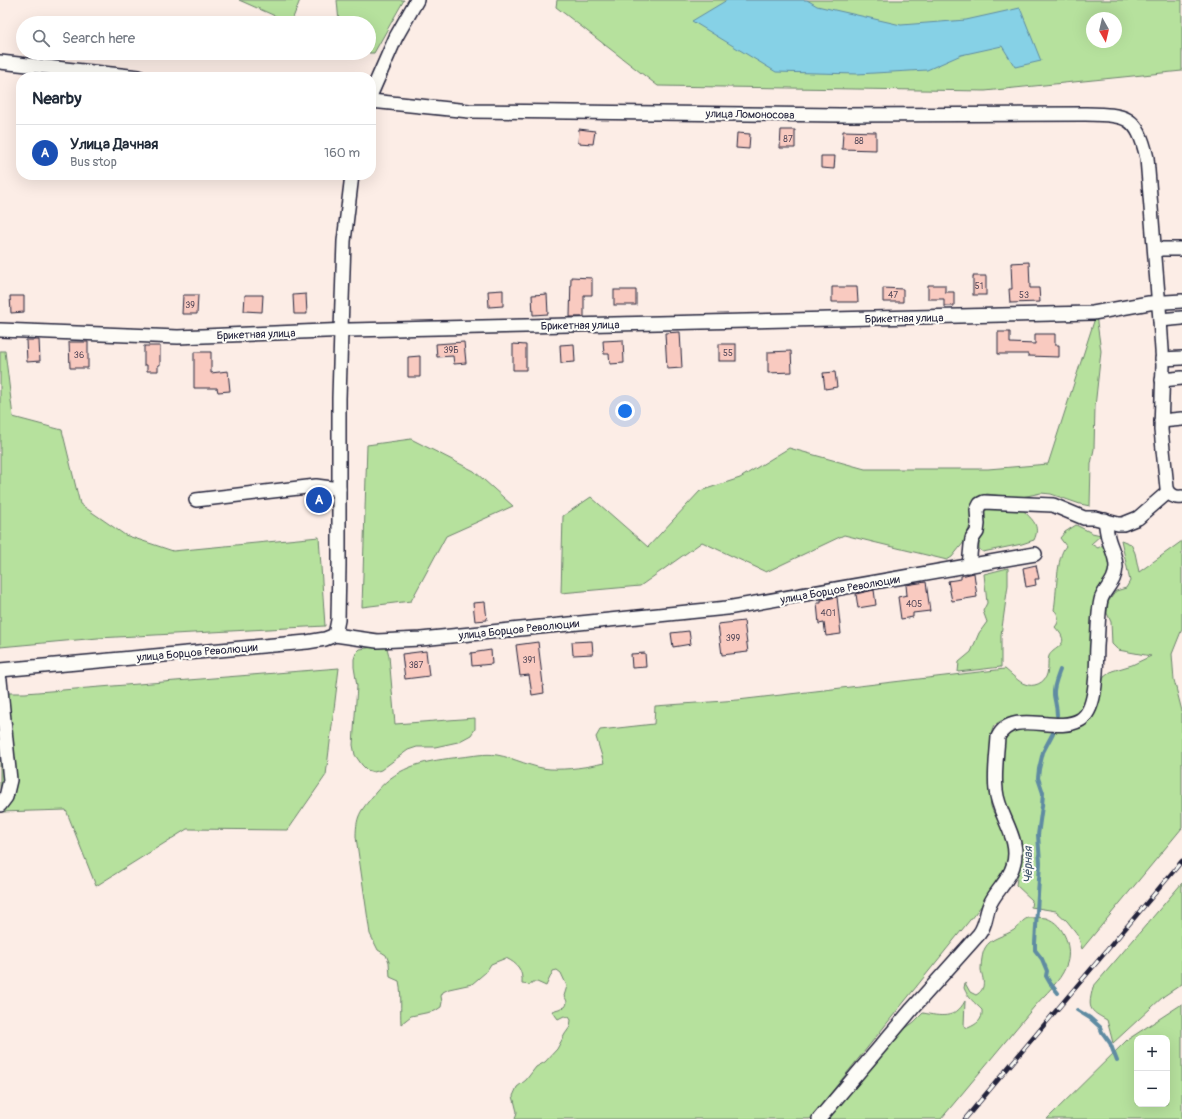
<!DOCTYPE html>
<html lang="en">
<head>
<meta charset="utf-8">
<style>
	body { margin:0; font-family:Pangolin,sans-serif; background:#f2f2f3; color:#1f2937 }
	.controls { position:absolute; right:12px; bottom:12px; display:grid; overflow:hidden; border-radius:8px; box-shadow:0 4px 16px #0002 }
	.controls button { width:36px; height:36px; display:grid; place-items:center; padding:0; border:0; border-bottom:1px solid #e0e1e3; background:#fff; color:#1f2937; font:20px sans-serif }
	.compass { position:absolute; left:1086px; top:12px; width:36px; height:36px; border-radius:50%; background:#fff; box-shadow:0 4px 16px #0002; rotate:172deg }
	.you { position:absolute; left:625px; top:411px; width:14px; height:14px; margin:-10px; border:3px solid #fff; border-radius:50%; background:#1a73e8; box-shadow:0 0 0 6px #1a73e833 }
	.badge { display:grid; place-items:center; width:26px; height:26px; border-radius:50%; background:#ea580c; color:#fff; font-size:13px; font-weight:700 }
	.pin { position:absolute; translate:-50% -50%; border:2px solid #fff; box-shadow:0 1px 4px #0006 }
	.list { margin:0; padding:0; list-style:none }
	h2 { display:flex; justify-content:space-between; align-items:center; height:52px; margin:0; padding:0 16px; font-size:17px }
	h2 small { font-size:13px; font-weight:400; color:#747a83 }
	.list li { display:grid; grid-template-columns:26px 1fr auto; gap:12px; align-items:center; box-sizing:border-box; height:56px; padding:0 16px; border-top:1px solid #e0e1e3 }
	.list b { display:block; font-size:15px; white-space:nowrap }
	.list p { margin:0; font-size:13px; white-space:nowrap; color:#747a83 }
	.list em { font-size:13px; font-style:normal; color:#747a83 }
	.icon { flex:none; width:22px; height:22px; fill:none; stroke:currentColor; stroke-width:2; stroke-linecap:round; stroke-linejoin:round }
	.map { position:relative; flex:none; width:1182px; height:1119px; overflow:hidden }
	.search { position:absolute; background:#fff; box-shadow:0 4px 16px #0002; left:16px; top:16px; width:360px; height:44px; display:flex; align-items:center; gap:10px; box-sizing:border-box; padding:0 14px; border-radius:22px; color:#747a83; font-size:15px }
	.panel { position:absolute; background:#fff; box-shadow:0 4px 16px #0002; left:16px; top:72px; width:360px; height:108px; border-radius:16px }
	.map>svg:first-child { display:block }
	.green { fill:#b6e19d; stroke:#6c826c; fill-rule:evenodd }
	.water { fill:#86d1e6; stroke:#5e8ba2 }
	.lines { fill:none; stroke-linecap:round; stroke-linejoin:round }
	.stream { stroke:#5e8ba2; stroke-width:4 }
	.building { fill:#f9cac0; stroke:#22223b }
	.minor-casing { stroke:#22223b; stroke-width:16 }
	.minor { stroke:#fdfcf7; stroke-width:13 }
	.rail-casing { stroke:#22223b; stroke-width:4.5 }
	.rail { stroke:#fdfcf7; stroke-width:3; stroke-dasharray:9; stroke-linecap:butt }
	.labels { text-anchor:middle; stroke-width:4; stroke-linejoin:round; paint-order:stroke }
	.number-label { font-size:9px; fill:#584c5c }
	.street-label { font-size:11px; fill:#22223b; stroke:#fdfcf7 }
	.water-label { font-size:12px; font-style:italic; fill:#40576e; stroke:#fdfcf7 }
</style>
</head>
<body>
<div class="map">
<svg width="1182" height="1119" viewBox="0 0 1182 1119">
	<rect width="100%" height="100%" fill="#fcede6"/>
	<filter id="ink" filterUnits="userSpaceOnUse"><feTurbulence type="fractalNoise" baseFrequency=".025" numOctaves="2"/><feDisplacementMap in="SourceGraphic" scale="8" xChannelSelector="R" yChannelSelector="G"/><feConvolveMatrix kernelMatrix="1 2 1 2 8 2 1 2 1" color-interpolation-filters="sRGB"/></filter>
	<g filter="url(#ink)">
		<g class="green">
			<path d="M 239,0 L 300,0 L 291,23 Z"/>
			<path d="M 337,0 L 404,0 L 374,53 L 369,53 L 369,23 L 339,23 Z"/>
			<path d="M 557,0 L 1182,0 L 1182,71 L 985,91 L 658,86 L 556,7 ZM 1092,18 L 1116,18 L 1116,42 L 1092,42 Z"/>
			<path d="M 1096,315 L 1101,351 L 1095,407 L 1094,449 L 1091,464 L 1090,506 L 1080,504 L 1051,494 L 1041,493 L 1017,498 L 987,494 L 978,497 L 972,505 L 971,523 L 964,542 L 952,557 L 947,560 L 844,535 L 766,572 L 702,542 L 640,586 L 561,593 L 563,516 L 591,497 L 648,547 L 700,491 L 740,478 L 789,448 L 865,469 L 988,469 L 1048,464 Z"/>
			<path d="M 0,351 L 5,351 L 13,417 L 62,430 L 80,504 L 125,535 L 173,551 L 319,537 L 325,626 L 98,638 L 0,647 Z"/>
			<path d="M 411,439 L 474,471 L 513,506 L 446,536 L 411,601 L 362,607 L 367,445 Z"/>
			<path d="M 989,508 L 1023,510 C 1032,520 1041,525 1034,540 L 1022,544 L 983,552 L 979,549 L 979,543 L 984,530 L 985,511 Z"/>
			<path d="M 1076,525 L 1092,533 L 1101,535 L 1091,544 L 1098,548 L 1106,543 L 1111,559 L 1089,694 L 1080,714 L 1072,718 C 1052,720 1008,710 994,726 C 992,729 992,732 991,735 C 990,758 986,783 991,806 C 994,817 1003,826 1006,836 C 1014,867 998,882 982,905 L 810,1119 L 515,1119 L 517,1112 L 513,1096 L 517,1087 L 526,1080 L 536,1067 L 545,1062 L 557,1049 L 565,1034 L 570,1027 L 571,1020 L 569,1017 L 564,1016 L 558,1019 L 552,1011 L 565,1007 C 568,1003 567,1000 564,996 L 567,986 L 561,973 L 557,970 L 553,971 L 546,986 L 537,982 L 532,982 L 530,985 L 522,984 C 523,970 518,964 506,958 L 491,964 L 486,972 L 472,984 L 449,989 L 443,992 L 441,996 L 442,1002 L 441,1007 L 435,1011 L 411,1016 L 401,1024 C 400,1010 402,994 399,981 L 390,977 L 389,962 L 386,955 L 378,950 L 370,934 L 356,837 C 356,813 362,810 376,792 C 400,764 427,761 461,757 C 473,756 485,753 497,755 C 515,758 532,768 550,769 C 568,770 587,767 604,763 L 596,737 L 600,730 L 654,724 L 655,706 L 738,700 L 1005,669 C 1010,673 1020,683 1025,684 C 1033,688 1045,683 1047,674 C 1049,668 1047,661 1049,656 C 1052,649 1066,646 1062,637 C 1061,633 1057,630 1055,627 C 1060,622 1059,614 1054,610 C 1057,594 1056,557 1066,546 L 1060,538 L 1065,532 Z"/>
			<path d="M 1121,540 L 1131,544 L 1135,553 L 1139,572 L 1182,541 L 1182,629 L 1172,654 L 1174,680 L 1182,711 L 1182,828 L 1082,949 L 1078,935 L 1067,921 L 1056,911 L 1031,907 L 1032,900 L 1016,885 L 1020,859 L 1007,817 L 1001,787 L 1002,742 L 1009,729 L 1084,724 L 1094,715 L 1098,704 L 1100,690 L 1104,677 L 1112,671 L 1132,665 L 1151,656 L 1118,650 L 1112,644 L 1111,622 L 1107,613 L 1108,602 L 1116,591 L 1126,588 L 1130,581 Z"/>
			<path d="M 1008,568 L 1008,585 L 1001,635 L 1001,667 L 958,672 L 959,662 L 971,652 L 979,633 L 987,622 L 983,611 L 987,603 L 984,574 Z"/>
			<path d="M 380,646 L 387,648 L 389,656 L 395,724 L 475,718 L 475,729 L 471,735 L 458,742 L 435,747 L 417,747 L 408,750 L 381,770 L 374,772 L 367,770 L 362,765 L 355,755 L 353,745 L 357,686 L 354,667 L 354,659 L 356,653 L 360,649 Z"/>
			<path d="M 339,668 L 326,775 L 288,830 L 187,829 L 96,886 L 66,810 L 0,812 L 0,693 L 25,693 Z"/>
			<path d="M 1182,883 L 1182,984 L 1164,996 L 1113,1043 L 1107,1020 C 1088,1010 1088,1008 1093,987 Z"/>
			<path d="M 1028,918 C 1033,918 1041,917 1046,918 C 1065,924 1073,950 1066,966 C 1060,982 1045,994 1034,1007 C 1003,1044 972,1082 941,1119 L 826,1119 L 899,1033 L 914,1022 L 923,1013 C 940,1016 955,1020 965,1001 L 964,1026 L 968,1028 C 977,1024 983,1020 982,1010 C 974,1002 968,998 964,988 L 965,983 L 970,992 L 976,995 C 987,989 983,979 981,970 C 981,965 982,953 985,948 C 990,938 1005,936 1014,930 C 1019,926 1022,920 1028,918 Z"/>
			<path d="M 1182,1004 L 1182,1119 L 1047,1119 L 1127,1040 ZM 1137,1038 L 1167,1038 L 1167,1104 L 1137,1104 Z"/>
		</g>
		<path class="water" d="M 727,0 L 807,0 L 817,6 L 901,25 L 966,20 L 1020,8 L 1041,61 L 1015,67 L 1002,46 L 961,55 L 927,70 L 857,74 L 776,72 L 692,21 Z"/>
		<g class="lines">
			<g class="stream">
				<path d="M 1057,715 C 1057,707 1055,702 1054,695 C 1053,687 1057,678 1060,670"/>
				<path d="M 1053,733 L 1043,752 L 1039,769 L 1038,778 L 1043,793 L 1042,806 L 1038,835 L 1040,863 L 1035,943 L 1035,950 L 1042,959 L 1047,971 L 1046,976 L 1050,983 L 1058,993"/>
				<path d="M 1077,1010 L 1090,1018 L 1100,1027 L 1102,1032 L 1110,1043 L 1117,1061"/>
			</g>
		</g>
		<g class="building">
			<path d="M 579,129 L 595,131 L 593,144 L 578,143 Z"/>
			<path d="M 781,130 L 795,130 L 795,148 L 780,148 Z"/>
			<path d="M 843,131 L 876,132 L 876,150 L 842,149 Z"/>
			<path d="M 737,133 L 750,134 L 749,149 L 736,148 Z"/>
			<path d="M 821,156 L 835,156 L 834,169 L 821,168 Z"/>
			<path d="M 1029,262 L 1030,288 L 1039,288 L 1040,302 L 1010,303 L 1009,289 L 1012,289 L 1011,263 Z"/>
			<rect x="973" y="276" width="13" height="19"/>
			<path d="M 571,277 L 592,278 L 592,295 L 584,295 L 584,317 L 570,317 Z"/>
			<path d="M 928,285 L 945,285 L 945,292 L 954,292 L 954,306 L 944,306 L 944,299 L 928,299 Z"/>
			<path d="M 832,287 L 857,287 L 858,302 L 832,302 Z"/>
			<path d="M 883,288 L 903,289 L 903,302 L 883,302 Z"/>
			<path d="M 503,290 L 503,306 L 489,307 L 488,291 Z"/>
			<rect x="614" y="290" width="22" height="15"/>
			<path d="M 306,294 L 307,314 L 294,314 L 293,295 Z"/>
			<path d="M 547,294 L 548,314 L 533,315 L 532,295 Z"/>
			<path d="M 183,295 L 198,295 L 197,314 L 182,314 Z"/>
			<path d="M 245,295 L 263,295 L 262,312 L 244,311 Z"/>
			<path d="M 10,296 L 24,296 L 24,312 L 11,313 Z"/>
			<path d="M 680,332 L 682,368 L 667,369 L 665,333 Z"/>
			<path d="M 998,332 L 1010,332 L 1010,343 L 1035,344 L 1035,334 L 1055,334 L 1055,345 L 1059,345 L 1059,357 L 1028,356 L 1028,354 L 998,354 Z"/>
			<path d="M 26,340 L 39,340 L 40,361 L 27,362 Z"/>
			<path d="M 623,340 L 624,363 L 610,364 L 609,354 L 604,354 L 603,341 Z"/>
			<path d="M 69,342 L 88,342 L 88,368 L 70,368 Z"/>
			<path d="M 464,342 L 466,363 L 454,364 L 453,356 L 437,357 L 436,344 Z"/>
			<path d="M 513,344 L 526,345 L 526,370 L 513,370 Z"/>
			<path d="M 574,344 L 575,362 L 561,363 L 560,345 Z"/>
			<rect x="719" y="344" width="17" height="17"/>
			<path d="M 144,346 L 160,346 L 160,365 L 158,365 L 158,371 L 147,371 L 147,365 L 144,365 Z"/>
			<path d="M 791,351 L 792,372 L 768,373 L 768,352 Z"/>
			<path d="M 194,352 L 211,352 L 211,373 L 228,371 L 230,391 L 218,392 L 217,388 L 194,388 Z"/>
			<path d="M 420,356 L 420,377 L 408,377 L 408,357 Z"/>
			<path d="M 835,372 L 837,387 L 825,389 L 823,373 Z"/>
			<path d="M 1036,565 L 1039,579 L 1035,579 L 1036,585 L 1026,587 L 1023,568 Z"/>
			<path d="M 974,573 L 977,597 L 952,601 L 948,581 L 961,579 L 961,576 Z"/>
			<path d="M 926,582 L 930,611 L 913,613 L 913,617 L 901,619 L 898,597 L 907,595 L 906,585 Z"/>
			<path d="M 874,590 L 876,605 L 858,608 L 856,594 Z"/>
			<path d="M 837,597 L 841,634 L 826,636 L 824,623 L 819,624 L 817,603 L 821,603 L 821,600 Z"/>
			<path d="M 485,602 L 487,620 L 475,621 L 473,603 Z"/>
			<path d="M 744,621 L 748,652 L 722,655 L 718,624 Z"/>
			<path d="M 689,631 L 691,644 L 673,647 L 671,633 Z"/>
			<path d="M 592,641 L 593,654 L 573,655 L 572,642 Z"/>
			<path d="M 538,642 L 544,693 L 532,695 L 529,675 L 520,676 L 516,645 Z"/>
			<path d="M 491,650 L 492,664 L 472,666 L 471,653 Z"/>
			<path d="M 426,651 L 429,676 L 405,679 L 402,654 Z"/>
			<path d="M 645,653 L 646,667 L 632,668 L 631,654 Z"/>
		</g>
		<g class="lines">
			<defs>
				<g id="minor">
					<path d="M 0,62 L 139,77"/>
					<path d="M 371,94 L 396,37 L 417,0"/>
					<path d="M 371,101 L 469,111 L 840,115 L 1085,114 C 1127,115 1137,115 1147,158 L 1160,320 L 1163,365 L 1161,430 L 1167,488 C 1169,495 1175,498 1182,497"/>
					<path d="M 1155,249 L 1182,249"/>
					<path d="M 1160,320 L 1182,318"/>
					<path d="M 0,330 L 178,337 L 350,330 L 1093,313 L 1149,303 L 1182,301"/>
					<path d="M 1162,359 L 1182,358"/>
					<path d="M 1162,380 L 1182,378"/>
					<path d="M 1161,421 L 1182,419"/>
					<path d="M 196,500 L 316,486 L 339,489"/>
					<path d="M 969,566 L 971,545 L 972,539 L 977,532 L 978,524 L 977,510 L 980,504 L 984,502 L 1053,505 L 1084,518 L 1095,518 L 1118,524 L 1123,524 L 1138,518 L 1168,492"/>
					<path d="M 335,635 L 338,620 L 339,565 L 339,398 L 341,331 L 344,241 L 352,175"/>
					<path d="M 0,670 L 307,642 L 325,639 L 335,635 L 377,641 L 421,639 L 727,608 L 1035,554"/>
					<path d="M 0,680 L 10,780 L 6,797 L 0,805"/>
					<path d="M 819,1119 L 912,1009 L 979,934 C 987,924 985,913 991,902 C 997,890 1009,880 1013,866 C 1022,839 998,816 996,790 C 994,773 997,754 998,737 C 1012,708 1056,734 1080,720 C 1098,710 1096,665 1097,646 C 1098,635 1098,605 1102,597 C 1107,586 1115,582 1116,567 C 1116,557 1112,550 1109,541 C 1107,535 1106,527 1105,520"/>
				</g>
			</defs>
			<use href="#minor" class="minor-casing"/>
			<use href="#minor" class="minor"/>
			<defs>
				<path id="rail" d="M 965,1119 L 1182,861"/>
			</defs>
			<use href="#rail" class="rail-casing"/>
			<use href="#rail" class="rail"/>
		</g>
	</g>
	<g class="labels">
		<g class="number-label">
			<text x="788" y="142">87</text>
			<text x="859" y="144">88</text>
			<text x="979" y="289">51</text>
			<text x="893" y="298">47</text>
			<text x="1024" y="298">53</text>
			<text x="190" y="308">39</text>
			<text x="451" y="353">39Б</text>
			<text x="728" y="356">55</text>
			<text x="79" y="358">36</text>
			<text x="914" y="607">405</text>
			<text x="828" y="616">401</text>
			<text x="733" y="641">399</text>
			<text x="529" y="663">391</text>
			<text x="416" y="668">387</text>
		</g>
		<g class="street-label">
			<text transform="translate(750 114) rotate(1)" y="4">улица Ломоносова</text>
			<text transform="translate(904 318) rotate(-1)" y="4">Брикетная улица</text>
			<text transform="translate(580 325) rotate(-1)" y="4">Брикетная улица</text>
			<text transform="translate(256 334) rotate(-2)" y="4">Брикетная улица</text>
			<text transform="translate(840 589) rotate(-10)" y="4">улица Борцов Революции</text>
			<text transform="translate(519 629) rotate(-6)" y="4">улица Борцов Революции</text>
			<text transform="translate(197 652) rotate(-5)" y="4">улица Борцов Революции</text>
		</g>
		<g class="water-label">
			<text transform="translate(1028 865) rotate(-90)" y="4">Чёрная</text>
		</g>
	</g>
</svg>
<div class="controls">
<button>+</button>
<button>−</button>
</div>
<svg class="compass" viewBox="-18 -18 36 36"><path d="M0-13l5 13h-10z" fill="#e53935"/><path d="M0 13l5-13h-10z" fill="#747a83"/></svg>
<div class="you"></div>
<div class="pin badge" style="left:319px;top:500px;background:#1a4fb4">A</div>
<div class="search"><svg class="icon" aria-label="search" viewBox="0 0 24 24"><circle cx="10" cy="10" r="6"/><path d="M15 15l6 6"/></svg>Search here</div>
<section class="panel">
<h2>Nearby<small></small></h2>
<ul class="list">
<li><span class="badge" style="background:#1a4fb4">A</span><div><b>Улица Дачная</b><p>Bus stop</p></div><em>160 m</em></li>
</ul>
</section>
</div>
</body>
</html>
